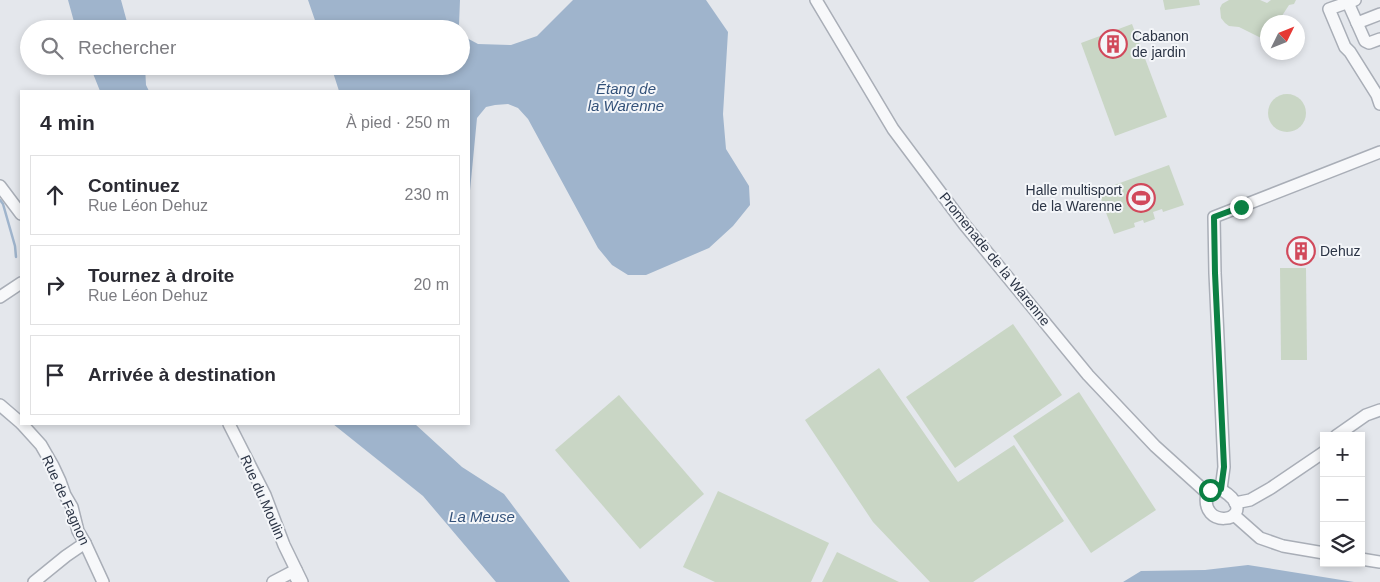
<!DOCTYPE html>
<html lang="fr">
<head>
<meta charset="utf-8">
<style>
	body { margin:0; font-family:Arial,sans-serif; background:#f7f7f7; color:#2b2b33 }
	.controls { position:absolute; right:15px; bottom:15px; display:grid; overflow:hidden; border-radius:0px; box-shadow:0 2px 8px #0003 }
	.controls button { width:45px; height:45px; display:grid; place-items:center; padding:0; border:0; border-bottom:1px solid #e1e1e2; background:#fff; color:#2b2b33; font:25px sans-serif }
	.compass { position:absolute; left:1260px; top:15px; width:45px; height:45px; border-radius:50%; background:#fff; box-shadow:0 2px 8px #0003; rotate:47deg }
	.stop { position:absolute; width:15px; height:15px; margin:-11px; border:4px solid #0b8043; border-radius:50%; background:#fff }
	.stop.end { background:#0b8043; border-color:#fff; box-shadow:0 1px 5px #0008 }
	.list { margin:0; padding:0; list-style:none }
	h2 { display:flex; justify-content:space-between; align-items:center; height:65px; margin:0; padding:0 20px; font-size:21px }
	h2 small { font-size:16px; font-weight:400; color:#7c7c81 }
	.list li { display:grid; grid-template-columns:32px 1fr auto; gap:15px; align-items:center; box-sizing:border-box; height:80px; margin:0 10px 10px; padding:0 10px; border:1px solid #e1e1e2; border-radius:0px }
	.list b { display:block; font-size:19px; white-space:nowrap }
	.list p { margin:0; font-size:16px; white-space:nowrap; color:#7c7c81 }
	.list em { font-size:16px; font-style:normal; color:#7c7c81 }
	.icon { flex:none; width:28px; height:28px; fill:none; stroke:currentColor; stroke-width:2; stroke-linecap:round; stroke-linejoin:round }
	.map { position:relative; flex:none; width:1380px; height:582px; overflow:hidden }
	.search { position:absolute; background:#fff; box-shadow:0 2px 8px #0003; left:20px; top:20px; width:450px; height:55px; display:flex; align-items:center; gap:12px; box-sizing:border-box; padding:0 18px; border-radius:28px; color:#7c7c81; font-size:19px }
	.panel { position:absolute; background:#fff; box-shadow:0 2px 8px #0003; left:20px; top:90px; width:450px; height:335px; border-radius:0px }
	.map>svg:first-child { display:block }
	.green { fill:#c9d6c5 }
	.water { fill:#9fb4cc }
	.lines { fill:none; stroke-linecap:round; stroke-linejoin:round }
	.stream { stroke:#9fb4cc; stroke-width:2.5 }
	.minor-casing { stroke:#a9aeb7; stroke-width:14 }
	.minor { stroke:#f7f8fa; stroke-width:11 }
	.route { stroke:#0b8043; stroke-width:6 }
	.labels { text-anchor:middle; stroke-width:4; stroke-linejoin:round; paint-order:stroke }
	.poi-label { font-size:14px; fill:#2b3445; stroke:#f4f6f9; text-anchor:start }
	.street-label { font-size:14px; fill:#2b3445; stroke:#f4f6f9 }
	.water-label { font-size:15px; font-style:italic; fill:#34527a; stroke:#f4f6f9 }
</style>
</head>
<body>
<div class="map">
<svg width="1380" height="582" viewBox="0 0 1380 582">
	<rect width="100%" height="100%" fill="#e4e7ec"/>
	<g class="green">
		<path d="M 1163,0 L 1199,0 L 1200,5 L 1165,10 Z"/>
		<path d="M 1229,0 L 1260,0 L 1267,3 L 1271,0 L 1296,0 L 1294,4 L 1289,5 L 1278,22 L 1268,22 L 1267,38 L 1265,40 L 1239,27 L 1229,26 L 1225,23 L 1221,18 L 1220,8 L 1222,4 Z"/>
		<path d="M 1132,24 L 1167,117 L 1115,136 L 1081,43 Z"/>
		<circle cx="1287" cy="113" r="19"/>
		<path d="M 1169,165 L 1184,205 L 1163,212 L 1162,209 L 1153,212 L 1155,219 L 1144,223 L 1143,220 L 1134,223 L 1135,227 L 1114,234 L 1098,191 Z"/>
		<path d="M 1280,268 L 1306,268 L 1307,360 L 1281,360 Z"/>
		<path d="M 1013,324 L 1062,395 L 955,468 L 906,397 Z"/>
		<path d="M 879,368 L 958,482 L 1014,445 L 1064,521 L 973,582 L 930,582 L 873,522 L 805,420 Z"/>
		<path d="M 1079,392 L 1156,510 L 1091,553 L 1013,436 Z"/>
		<path d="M 619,395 L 704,494 L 640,549 L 555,450 Z"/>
		<path d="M 718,491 L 829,543 L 811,582 L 715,582 L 683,567 Z"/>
		<path d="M 837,552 L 899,582 L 822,582 Z"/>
	</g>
	<g class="water">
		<path d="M 68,0 L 121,0 L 127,22 L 132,29 L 76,29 Z"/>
		<path d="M 308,0 L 460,0 L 459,25 L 461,29 L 318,29 Z"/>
		<path d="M 573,0 L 706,0 L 728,32 L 723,114 L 726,149 L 749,186 L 750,205 L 733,226 L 709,248 L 646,275 L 628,275 L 612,265 L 598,248 L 528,119 L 518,108 L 508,104 L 495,105 L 486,107 L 477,118 L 469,201 L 469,91 L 339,91 L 331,66 L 461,66 L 461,30 L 465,37 L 478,44 L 511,45 L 537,36 Z"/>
		<path d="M 90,66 L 145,66 L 146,85 L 149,91 L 100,91 Z"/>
		<path d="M 333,424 L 415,424 L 462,467 L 504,494 L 570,582 L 496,582 L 423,496 Z"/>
		<path d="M 1248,565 L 1354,582 L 1123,582 L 1141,571 L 1205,570 Z"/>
	</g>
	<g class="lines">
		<path class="stream" d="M 0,200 L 3,204 L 15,246 L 16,257"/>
		<defs>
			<g id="minor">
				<path d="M 816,0 L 893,129 L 964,224 L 1088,375 L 1155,446 L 1207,493"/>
				<path d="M 1355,0 L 1329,9 L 1345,47 L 1350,52 L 1377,95 L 1380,104"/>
				<path d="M 1352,1 L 1349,5 L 1365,41 L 1369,43 L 1380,39"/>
				<path d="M 1357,23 L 1380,14"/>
				<path d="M 0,186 L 21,214"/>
				<path d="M 0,297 L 21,283"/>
				<path d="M 0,405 L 21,423"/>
				<path d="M 22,424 L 41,445 L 53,466 L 60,481 L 65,495 L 72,507 L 78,531 L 85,543 L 103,582"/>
				<path d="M 229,424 L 265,495 L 284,545 L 302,582"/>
				<path d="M 1336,436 L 1366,415 L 1380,410"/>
				<path d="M 1215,488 C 1222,489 1227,493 1232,498 C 1253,522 1199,530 1207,493 Z"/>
				<path d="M 1221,489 L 1224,467 L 1215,273 L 1214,217 L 1380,152"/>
				<path d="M 1235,503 L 1250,500 L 1271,488 L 1324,452"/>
				<path d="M 1234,515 L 1260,538 L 1283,546 L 1324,553"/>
				<path d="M 1361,559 L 1380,562"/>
				<path d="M 34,582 L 66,556 L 85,543"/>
				<path d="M 273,582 L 296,570 L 296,578"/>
			</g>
		</defs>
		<use href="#minor" class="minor-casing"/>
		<use href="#minor" class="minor"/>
	</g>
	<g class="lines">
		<path class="route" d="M 1210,490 L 1215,488 L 1221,489 L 1224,467 L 1215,273 L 1214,217 L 1241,207"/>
	</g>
	<defs>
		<symbol id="building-ring" viewBox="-11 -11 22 22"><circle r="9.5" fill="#f4f6f9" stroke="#d1495b" stroke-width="1.5"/><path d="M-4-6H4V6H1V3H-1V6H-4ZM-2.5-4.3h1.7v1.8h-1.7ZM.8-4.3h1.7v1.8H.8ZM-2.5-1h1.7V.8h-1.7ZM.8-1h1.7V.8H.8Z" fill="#d1495b"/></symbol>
		<symbol id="stadium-ring" viewBox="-11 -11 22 22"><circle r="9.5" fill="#f4f6f9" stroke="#d1495b" stroke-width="1.5"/><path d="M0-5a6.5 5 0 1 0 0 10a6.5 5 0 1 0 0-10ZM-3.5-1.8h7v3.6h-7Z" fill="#d1495b"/></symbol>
	</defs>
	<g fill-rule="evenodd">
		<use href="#building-ring" x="1097" y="28" width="32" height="32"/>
		<use href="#stadium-ring" x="1125" y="182" width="32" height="32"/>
		<use href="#building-ring" x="1285" y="235" width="32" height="32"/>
	</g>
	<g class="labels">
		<g class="poi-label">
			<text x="1132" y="41">Cabanon<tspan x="1132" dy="16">de jardin</tspan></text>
			<text x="1122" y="195" text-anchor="end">Halle multisport<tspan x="1122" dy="16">de la Warenne</tspan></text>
			<text x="1320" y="256">Dehuz</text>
		</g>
		<g class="street-label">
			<text transform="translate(995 259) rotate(51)" y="5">Promenade de la Warenne</text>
			<text transform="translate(263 497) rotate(66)" y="5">Rue du Moulin</text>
			<text transform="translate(66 500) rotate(66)" y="5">Rue de Fagnon</text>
		</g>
		<g class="water-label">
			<text x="626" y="94">Étang de<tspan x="626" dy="17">la Warenne</tspan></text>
			<text x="482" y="522">La Meuse</text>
		</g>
	</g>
</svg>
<div class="controls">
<button>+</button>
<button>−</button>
<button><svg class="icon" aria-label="layers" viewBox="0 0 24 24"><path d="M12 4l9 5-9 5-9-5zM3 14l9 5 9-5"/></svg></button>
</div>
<svg class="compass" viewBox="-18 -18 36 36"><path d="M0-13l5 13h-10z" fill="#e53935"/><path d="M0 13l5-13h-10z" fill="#7c7c81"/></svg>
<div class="stop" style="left:1210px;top:490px"></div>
<div class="stop end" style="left:1241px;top:207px"></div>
<div class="search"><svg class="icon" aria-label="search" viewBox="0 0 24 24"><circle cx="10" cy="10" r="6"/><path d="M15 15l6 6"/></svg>Rechercher</div>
<section class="panel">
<h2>4 min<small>À pied · 250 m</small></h2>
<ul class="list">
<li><svg class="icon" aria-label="ahead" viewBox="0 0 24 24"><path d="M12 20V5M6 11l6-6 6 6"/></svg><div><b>Continuez</b><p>Rue Léon Dehuz</p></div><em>230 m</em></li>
<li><svg class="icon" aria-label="right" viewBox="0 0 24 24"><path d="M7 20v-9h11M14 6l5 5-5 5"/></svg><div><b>Tournez à droite</b><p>Rue Léon Dehuz</p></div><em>20 m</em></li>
<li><svg class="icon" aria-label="arrive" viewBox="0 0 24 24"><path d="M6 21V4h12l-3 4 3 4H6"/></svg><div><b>Arrivée à destination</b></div></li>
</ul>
</section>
</div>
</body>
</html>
